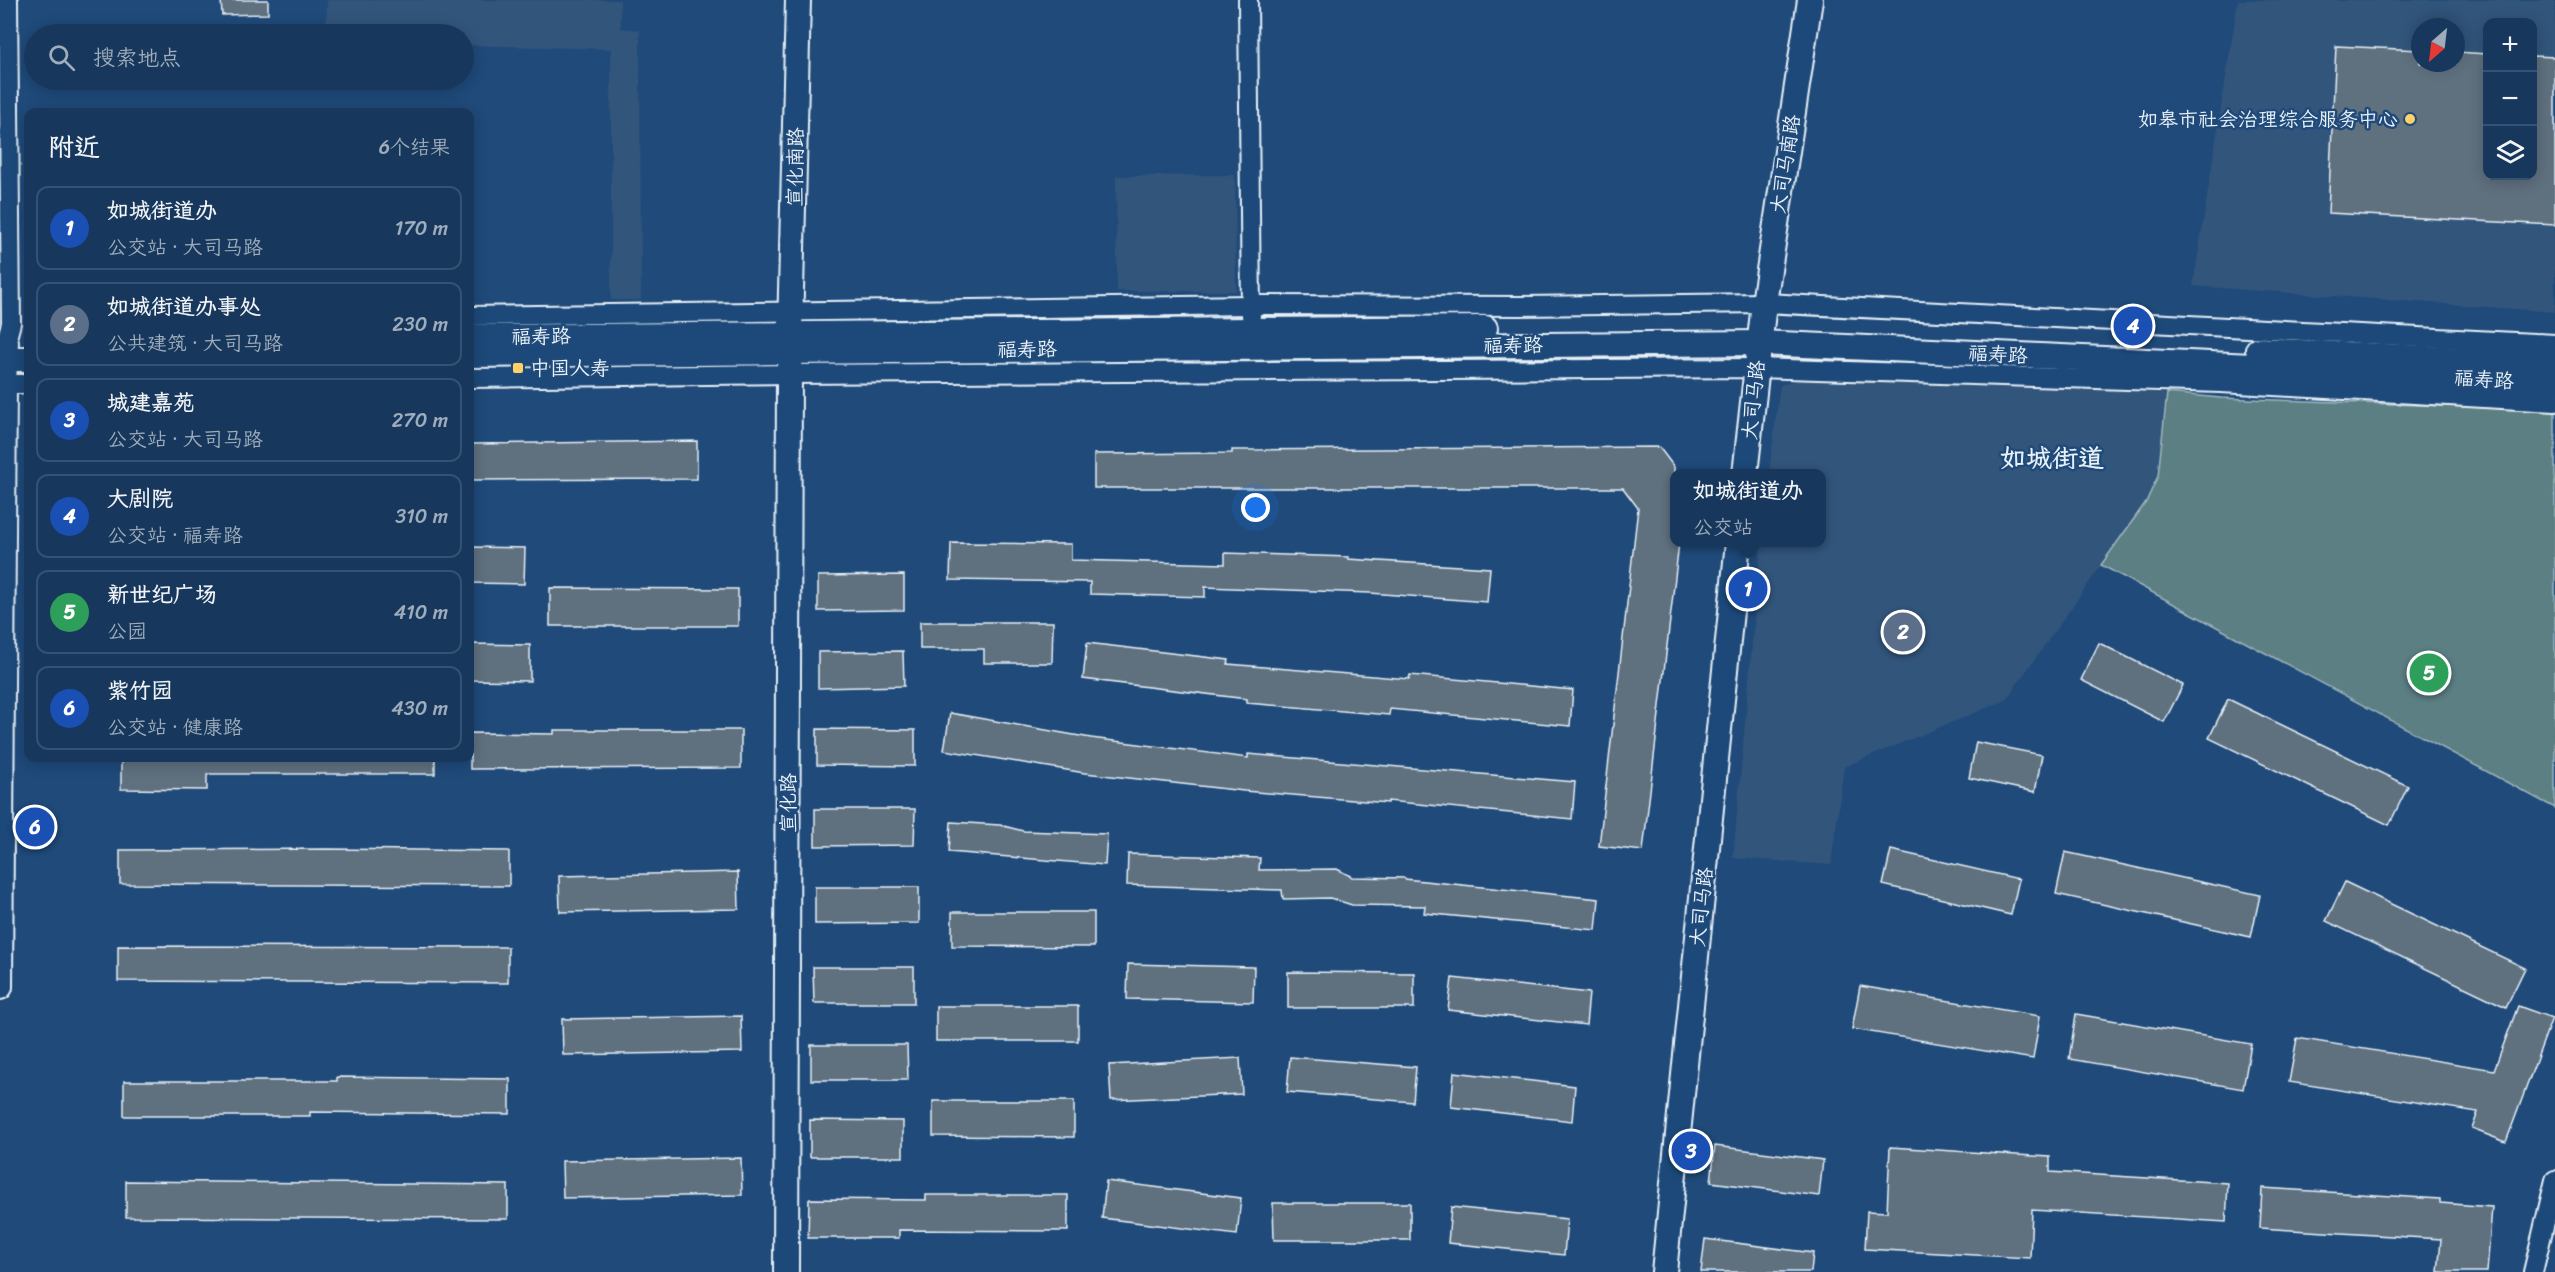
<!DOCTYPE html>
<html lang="zh">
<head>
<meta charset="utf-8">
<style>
	body { margin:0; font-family:Sriracha,"LXGW WenKai TC",sans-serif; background:#203f62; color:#f1f3f6 }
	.controls { position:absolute; right:18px; top:18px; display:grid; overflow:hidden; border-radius:12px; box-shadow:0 3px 15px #0003 }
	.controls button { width:54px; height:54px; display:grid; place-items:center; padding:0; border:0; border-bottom:2px solid #365272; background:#17385c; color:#f1f3f6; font:30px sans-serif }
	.compass { position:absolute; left:2411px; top:18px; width:54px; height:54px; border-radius:50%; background:#17385c; box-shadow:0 3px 15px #0003; rotate:208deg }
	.you { position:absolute; left:1256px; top:508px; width:21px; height:21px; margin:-15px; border:4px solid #fff; border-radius:50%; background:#1a73e8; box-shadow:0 0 0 9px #1a73e833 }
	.badge { display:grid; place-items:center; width:39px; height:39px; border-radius:50%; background:#e797bd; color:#fff; font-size:20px; font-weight:700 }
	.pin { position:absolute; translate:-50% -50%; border:3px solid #fff; box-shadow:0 2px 6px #0006 }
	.popup { position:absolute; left:1670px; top:469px; width:156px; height:78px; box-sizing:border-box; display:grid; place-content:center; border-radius:12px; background:#17385c; filter:drop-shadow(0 2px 4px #0005); font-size:20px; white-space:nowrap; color:#9eacbb }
	.popup b { font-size:22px; color:#f1f3f6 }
	.popup::after { content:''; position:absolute; left:50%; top:100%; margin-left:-12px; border:12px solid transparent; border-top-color:#17385c }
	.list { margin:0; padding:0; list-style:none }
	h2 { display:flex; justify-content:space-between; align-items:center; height:78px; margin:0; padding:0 24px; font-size:26px }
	h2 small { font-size:20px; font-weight:400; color:#9eacbb }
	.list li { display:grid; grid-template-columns:39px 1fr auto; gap:18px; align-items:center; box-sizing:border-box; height:84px; margin:0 12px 12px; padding:0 12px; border:2px solid #365272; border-radius:12px }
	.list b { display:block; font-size:22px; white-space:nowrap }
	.list p { margin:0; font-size:20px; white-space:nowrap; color:#9eacbb }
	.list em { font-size:20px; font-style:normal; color:#9eacbb }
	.icon { flex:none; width:33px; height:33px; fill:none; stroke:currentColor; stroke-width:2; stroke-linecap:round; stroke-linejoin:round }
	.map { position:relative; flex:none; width:2555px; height:1272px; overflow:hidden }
	.search { position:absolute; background:#17385c; box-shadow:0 3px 15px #0003; left:24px; top:24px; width:450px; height:66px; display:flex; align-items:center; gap:15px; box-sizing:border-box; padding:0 21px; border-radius:33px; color:#9eacbb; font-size:22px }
	.panel { position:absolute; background:#17385c; box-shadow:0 3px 15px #0003; left:24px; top:108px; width:450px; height:654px; border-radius:12px }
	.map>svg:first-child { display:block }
	.built { fill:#32557c; fill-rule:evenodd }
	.green { fill:#5b7f84; stroke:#a2b8be; stroke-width:1.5 }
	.building { fill:#5e707f; stroke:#e8f1f8; stroke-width:1.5 }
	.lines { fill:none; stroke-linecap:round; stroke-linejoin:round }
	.street-casing { stroke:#e8f1f8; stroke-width:22 }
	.secondary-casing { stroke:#e8f1f8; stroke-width:28 }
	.street { stroke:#1f4a7a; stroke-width:18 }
	.secondary { stroke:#1f4a7a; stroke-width:24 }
	.poi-dot { fill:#ffd166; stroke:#1f4a7a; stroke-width:2 }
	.labels { text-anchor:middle; stroke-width:5; stroke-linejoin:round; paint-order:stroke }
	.poi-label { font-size:20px; fill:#e8f1f8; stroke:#1f4a7a; text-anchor:end }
	.street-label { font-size:20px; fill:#e8f1f8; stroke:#1f4a7a }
	.district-label { font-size:26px; font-weight:bold; fill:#e8f1f8; stroke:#1f4a7a }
</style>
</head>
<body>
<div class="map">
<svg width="2555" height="1272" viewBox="0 0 2555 1272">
	<rect width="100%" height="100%" fill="#1f4a7a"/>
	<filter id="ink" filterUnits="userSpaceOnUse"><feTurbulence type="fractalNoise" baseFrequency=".0167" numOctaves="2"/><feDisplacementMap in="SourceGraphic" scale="12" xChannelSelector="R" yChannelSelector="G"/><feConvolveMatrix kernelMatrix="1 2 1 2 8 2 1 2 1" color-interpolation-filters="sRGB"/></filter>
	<g filter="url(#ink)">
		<g class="built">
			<path d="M 327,0 L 620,0 L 621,28 L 640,30 L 641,300 L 611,300 L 611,49 L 464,45 L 464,34 L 326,34 Z"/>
			<path d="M 2238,0 L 2555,0 L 2555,312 L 2193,286 ZM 2488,22 L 2532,22 L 2532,176 L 2488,176 ZM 2420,27 L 2456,27 L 2456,63 L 2420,63 Z"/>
			<path d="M 1235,175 L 1236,291 L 1117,291 L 1116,176 Z"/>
			<path d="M 1810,376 L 2167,393 L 2158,476 L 2146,502 L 2006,700 L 1844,767 L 1831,865 L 1733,858 L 1761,543 L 1822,542 L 1822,474 L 1769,473 L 1780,385 Z"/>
		</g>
		<path class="green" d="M 2167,393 L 2221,398 L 2555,410 L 2555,808 L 2101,565 L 2146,502 L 2158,476 Z"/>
		<g class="building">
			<path d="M 221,0 L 268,0 L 268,14 L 222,15 Z"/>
			<path d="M 2336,46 L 2420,50 L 2420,63 L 2456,63 L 2456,52 L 2487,54 L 2487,176 L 2532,176 L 2532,56 L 2555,57 L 2555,225 L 2328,213 Z"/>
			<path d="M 697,441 L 697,479 L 472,480 L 471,444 Z"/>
			<path d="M 1659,447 L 1674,467 L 1674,543 L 1679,543 L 1643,851 L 1599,846 L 1638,508 L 1623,488 L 1094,488 L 1094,454 L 1232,453 L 1232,450 Z"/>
			<path d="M 951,543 L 1071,544 L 1071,560 L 1225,564 L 1225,553 L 1349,557 L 1348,559 L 1490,568 L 1487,602 L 1370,593 L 1205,587 L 1205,597 L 1090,594 L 1090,582 L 950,580 Z"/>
			<path d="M 470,547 L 525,548 L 524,584 L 470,583 Z"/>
			<path d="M 904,575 L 904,610 L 818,611 L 818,576 Z"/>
			<path d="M 550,588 L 738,589 L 738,626 L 550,626 Z"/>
			<path d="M 920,622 L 1053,622 L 1052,663 L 984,663 L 984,649 L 920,649 Z"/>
			<path d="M 1087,643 L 1229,660 L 1228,664 L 1409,679 L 1410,675 L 1573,690 L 1570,726 L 1390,709 L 1389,715 L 1247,703 L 1247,699 L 1083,679 Z"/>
			<path d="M 2099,643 L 2183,685 L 2164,722 L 2081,680 Z"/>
			<path d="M 470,644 L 530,645 L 530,681 L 470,680 Z"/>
			<path d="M 903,651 L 904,686 L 818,688 L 818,652 Z"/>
			<path d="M 2228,699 L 2408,786 L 2389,825 L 2209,738 Z"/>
			<path d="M 950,713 L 1091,738 L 1248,758 L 1248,754 L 1575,782 L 1572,819 L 1388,801 L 1388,803 L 1244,791 L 1085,773 L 944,750 Z"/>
			<path d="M 817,729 L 915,730 L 915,766 L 817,765 Z"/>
			<path d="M 554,730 L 741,730 L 741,768 L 470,769 L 470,733 L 554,734 Z"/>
			<path d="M 1976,742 L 2042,755 L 2035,792 L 1969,778 Z"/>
			<path d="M 121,758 L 435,758 L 435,774 L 207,774 L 207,790 L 121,789 Z"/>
			<path d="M 815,809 L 915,809 L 914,845 L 815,846 Z"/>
			<path d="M 951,822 L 1000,825 L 1023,831 L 1107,834 L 1105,865 L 949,852 Z"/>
			<path d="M 328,849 L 509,851 L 509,886 L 120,884 L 120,850 Z"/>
			<path d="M 1891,850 L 2019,879 L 2011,915 L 1883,885 Z"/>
			<path d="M 2065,852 L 2260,895 L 2251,937 L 2056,894 Z"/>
			<path d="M 1128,854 L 1260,858 L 1259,870 L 1337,869 L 1352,877 L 1405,878 L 1405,879 L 1599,899 L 1596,930 L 1424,913 L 1425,906 L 1352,905 L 1330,898 L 1283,899 L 1282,890 L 1127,885 Z"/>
			<path d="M 738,872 L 739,909 L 560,912 L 559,876 Z"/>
			<path d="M 2345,882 L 2525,968 L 2506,1007 L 2326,921 Z"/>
			<path d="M 815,887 L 919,887 L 919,923 L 815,924 Z"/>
			<path d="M 952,912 L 1094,912 L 1094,947 L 952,946 Z"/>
			<path d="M 118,946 L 508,947 L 508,983 L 118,981 Z"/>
			<path d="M 1128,964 L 1254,967 L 1253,1002 L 1127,999 Z"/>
			<path d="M 813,967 L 914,967 L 914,1003 L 814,1003 Z"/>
			<path d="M 1288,972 L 1414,973 L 1414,1008 L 1288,1008 Z"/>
			<path d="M 1452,978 L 1589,993 L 1586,1025 L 1448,1010 Z"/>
			<path d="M 1860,986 L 2040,1016 L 2033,1059 L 1852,1029 Z"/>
			<rect x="936" y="1006" width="142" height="35"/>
			<path d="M 2518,1006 L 2552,1018 L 2506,1142 L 2472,1129 L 2478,1112 L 2289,1082 L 2297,1038 L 2494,1070 Z"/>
			<path d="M 2076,1014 L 2251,1044 L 2243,1089 L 2069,1059 Z"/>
			<path d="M 741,1016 L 742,1052 L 563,1055 L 562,1019 Z"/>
			<path d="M 811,1045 L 907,1045 L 908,1080 L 811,1080 Z"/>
			<path d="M 1290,1057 L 1416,1067 L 1413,1102 L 1287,1092 Z"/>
			<path d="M 1240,1058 L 1242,1094 L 1111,1100 L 1109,1065 Z"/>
			<path d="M 1454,1072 L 1575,1086 L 1572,1121 L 1451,1107 Z"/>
			<path d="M 337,1077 L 510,1079 L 510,1114 L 310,1112 L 310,1116 L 124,1116 L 124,1081 L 337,1081 Z"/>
			<path d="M 933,1101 L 1074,1101 L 1074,1137 L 933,1136 Z"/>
			<path d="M 810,1120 L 903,1121 L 903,1157 L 810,1157 Z"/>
			<path d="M 1715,1146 L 1823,1160 L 1819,1196 L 1711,1182 Z"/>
			<path d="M 1890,1147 L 2050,1157 L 2050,1172 L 2228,1183 L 2226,1222 L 2032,1210 L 2030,1258 L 1865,1249 L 1867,1211 L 1887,1212 Z"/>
			<path d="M 741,1158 L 742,1195 L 563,1198 L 562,1161 Z"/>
			<path d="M 126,1181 L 508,1185 L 508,1219 L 126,1217 Z"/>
			<path d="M 1106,1181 L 1241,1198 L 1237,1235 L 1102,1218 Z"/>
			<path d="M 2262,1188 L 2440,1199 L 2440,1203 L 2492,1207 L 2487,1272 L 2438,1272 L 2441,1239 L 2260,1228 Z"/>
			<path d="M 926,1195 L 1068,1195 L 1068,1231 L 899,1230 L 899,1238 L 808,1238 L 809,1199 L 926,1200 Z"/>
			<path d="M 1273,1203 L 1410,1203 L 1410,1240 L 1274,1240 Z"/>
			<path d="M 1451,1207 L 1567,1219 L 1564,1255 L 1448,1243 Z"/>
			<path d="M 1705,1239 L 1813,1253 L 1811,1272 L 1701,1272 Z"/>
		</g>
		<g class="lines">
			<defs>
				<g id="street">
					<path d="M 1248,0 L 1251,316"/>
					<path d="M 470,316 L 1251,305 L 1521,306 L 1764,303 L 2555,344"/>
					<path d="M 6,342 L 11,323 L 8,0"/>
					<path d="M 470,378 L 789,374 L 1756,368 L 2221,383 L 2555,402"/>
					<path d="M 0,384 L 28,384"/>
					<path d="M 2533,1272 L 2555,1180"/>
				</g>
				<g id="secondary">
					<path d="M 470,337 L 1485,328"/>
					<path d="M 2258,350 L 2555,364"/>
					<path d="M 470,355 L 1759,343 L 2383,372 L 2555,383"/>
					<path d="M 0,359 L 28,359"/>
					<path d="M 1745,474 L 1764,303 L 1810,0"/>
					<path d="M 0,987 L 4,384 L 6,342"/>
					<path d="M 786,1272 L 789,374 L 798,0"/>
					<path d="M 1664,1272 L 1738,542"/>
				</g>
			</defs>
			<use href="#street" class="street-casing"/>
			<use href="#secondary" class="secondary-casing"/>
			<use href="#street" class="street"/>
			<use href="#secondary" class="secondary"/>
		</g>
	</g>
	<g class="poi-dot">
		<circle cx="2410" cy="119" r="6"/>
		<rect x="512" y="362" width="12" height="12" rx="3"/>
	</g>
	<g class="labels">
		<g class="poi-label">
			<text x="2398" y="126">如皋市社会治理综合服务中心</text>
			<text x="530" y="375" text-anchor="start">中国人寿</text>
		</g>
		<g class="street-label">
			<text transform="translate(1785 164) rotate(-81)" y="7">大司马南路</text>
			<text transform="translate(795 167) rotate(-89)" y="7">宣化南路</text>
			<text transform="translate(541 336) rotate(-1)" y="7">福寿路</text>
			<text transform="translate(1513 345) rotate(-1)" y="7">福寿路</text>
			<text transform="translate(1027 349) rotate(-1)" y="7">福寿路</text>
			<text transform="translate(1998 354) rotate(3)" y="7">福寿路</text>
			<text transform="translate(2484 379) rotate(4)" y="7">福寿路</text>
			<text transform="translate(1753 400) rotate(-84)" y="7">大司马路</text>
			<text transform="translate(788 803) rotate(-90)" y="7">宣化路</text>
			<text transform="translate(1701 907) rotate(-84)" y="7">大司马路</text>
		</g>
		<g class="district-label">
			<text x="2052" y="467">如城街道</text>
		</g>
	</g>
</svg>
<div class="controls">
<button>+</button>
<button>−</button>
<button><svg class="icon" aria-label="layers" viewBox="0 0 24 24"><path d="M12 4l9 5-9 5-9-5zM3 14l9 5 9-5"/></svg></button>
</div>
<svg class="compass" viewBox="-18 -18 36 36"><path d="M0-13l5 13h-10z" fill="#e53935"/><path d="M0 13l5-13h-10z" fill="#9eacbb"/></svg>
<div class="you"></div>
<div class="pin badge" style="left:1748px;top:589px;background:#1a4fb4">1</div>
<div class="popup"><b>如城街道办</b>公交站</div>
<div class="pin badge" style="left:1903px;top:632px;background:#5c6f8a">2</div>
<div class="pin badge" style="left:1691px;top:1151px;background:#1a4fb4">3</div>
<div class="pin badge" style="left:2133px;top:326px;background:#1a4fb4">4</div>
<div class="pin badge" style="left:2429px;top:673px;background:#2e9e5b">5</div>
<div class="pin badge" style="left:35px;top:827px;background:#1a4fb4">6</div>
<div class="search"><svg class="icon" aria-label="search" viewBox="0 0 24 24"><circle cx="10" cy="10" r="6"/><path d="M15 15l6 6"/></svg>搜索地点</div>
<section class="panel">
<h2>附近<small>6个结果</small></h2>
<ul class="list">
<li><span class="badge" style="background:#1a4fb4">1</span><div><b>如城街道办</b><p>公交站 · 大司马路</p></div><em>170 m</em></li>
<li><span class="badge" style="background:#5c6f8a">2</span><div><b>如城街道办事处</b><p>公共建筑 · 大司马路</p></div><em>230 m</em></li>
<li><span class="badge" style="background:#1a4fb4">3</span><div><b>城建嘉苑</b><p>公交站 · 大司马路</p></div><em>270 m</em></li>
<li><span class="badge" style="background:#1a4fb4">4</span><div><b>大剧院</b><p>公交站 · 福寿路</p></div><em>310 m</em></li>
<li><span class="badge" style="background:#2e9e5b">5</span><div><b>新世纪广场</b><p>公园</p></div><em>410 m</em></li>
<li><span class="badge" style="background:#1a4fb4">6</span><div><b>紫竹园</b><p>公交站 · 健康路</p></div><em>430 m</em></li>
</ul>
</section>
</div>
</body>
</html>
